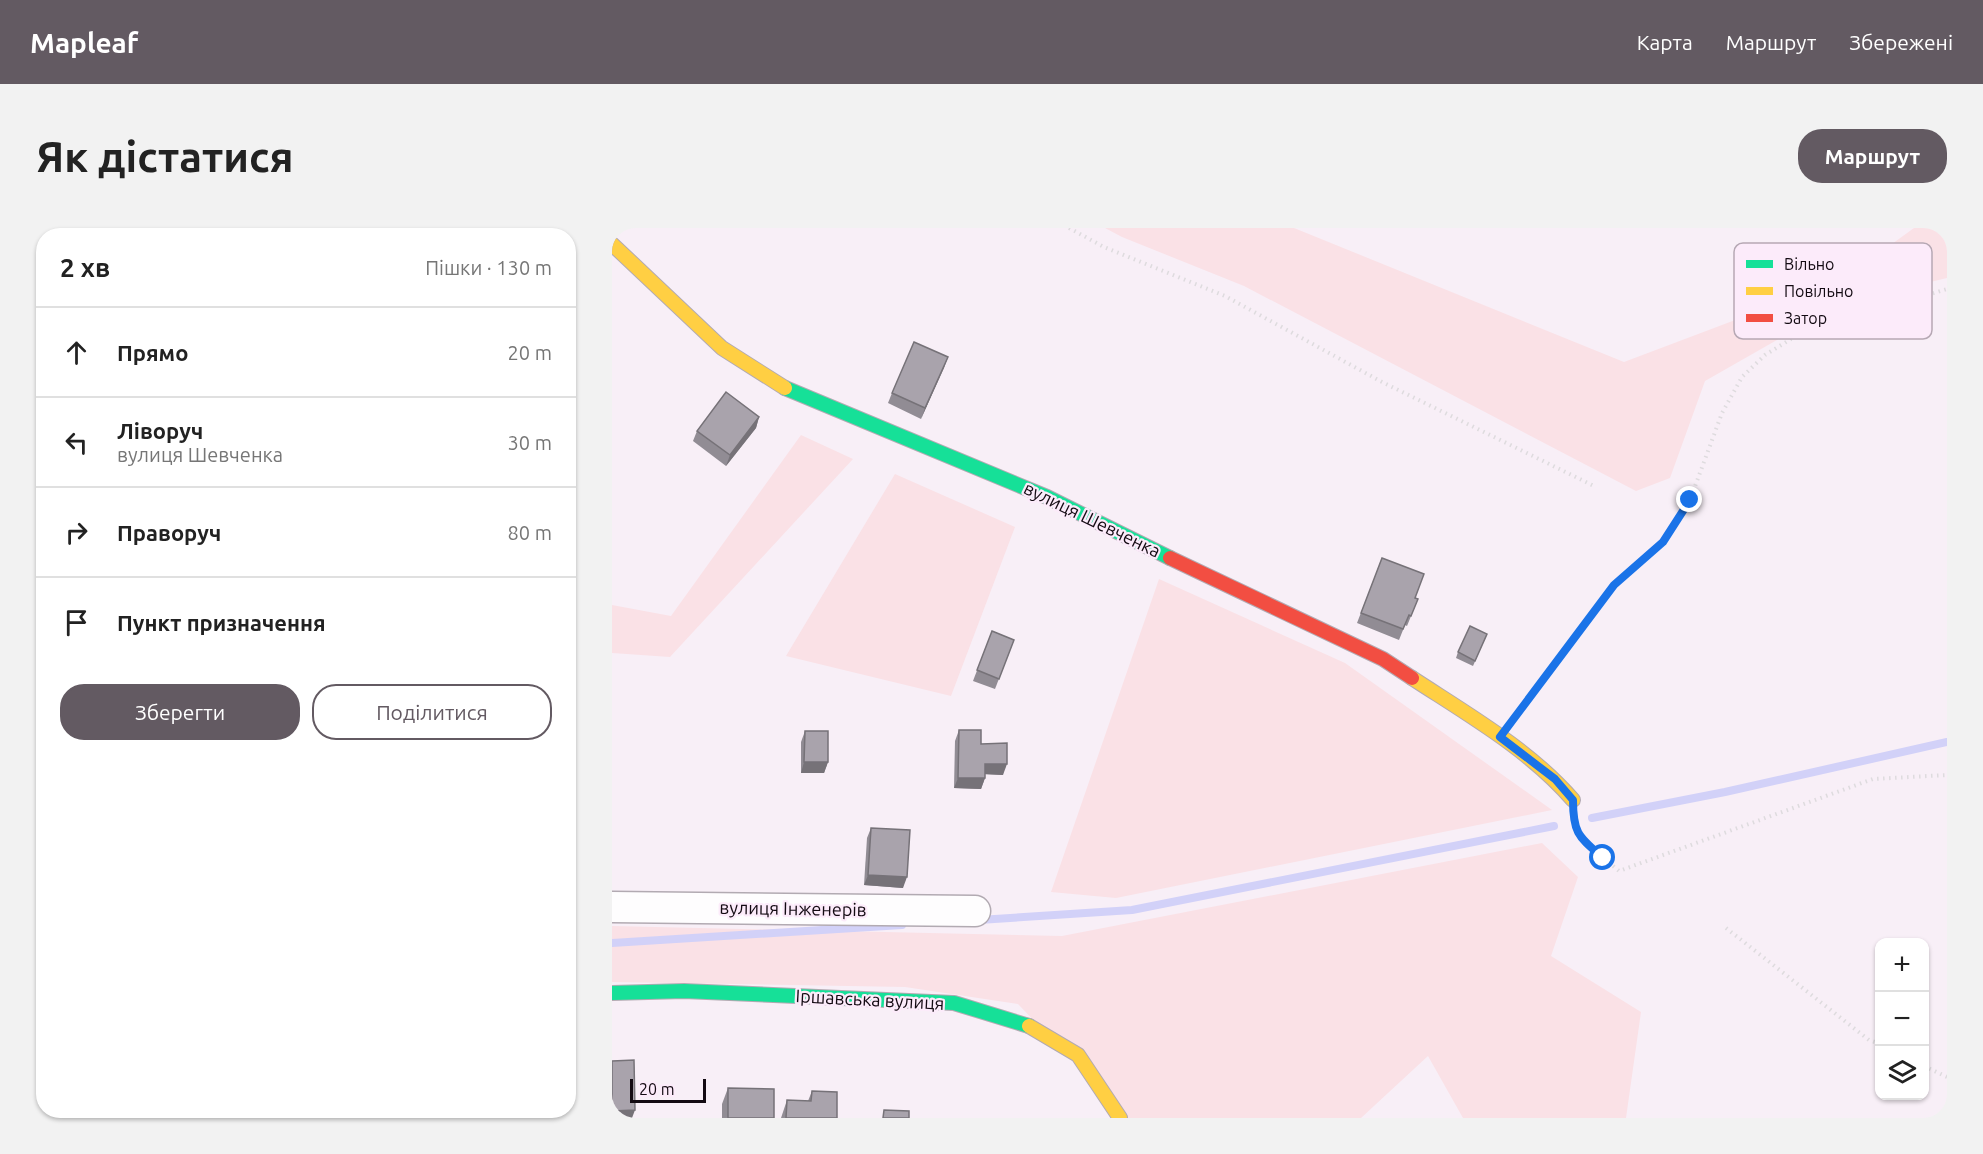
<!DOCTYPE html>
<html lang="uk">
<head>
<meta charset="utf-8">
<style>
	body { margin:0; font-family:Ubuntu,sans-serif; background:#f2f2f2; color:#222 }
	.controls { position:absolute; right:18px; bottom:18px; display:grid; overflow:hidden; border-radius:12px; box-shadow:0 2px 4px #0004 }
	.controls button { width:54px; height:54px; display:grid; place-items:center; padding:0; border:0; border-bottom:2px solid #e0e0e0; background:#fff; color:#222; font:30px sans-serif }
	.scale { position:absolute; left:18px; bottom:15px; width:76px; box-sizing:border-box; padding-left:6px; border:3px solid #130a12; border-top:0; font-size:16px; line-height:21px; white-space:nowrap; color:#130a12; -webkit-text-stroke:4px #fcebfa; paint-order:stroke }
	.stop { position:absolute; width:18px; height:18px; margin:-14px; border:4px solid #1a73e8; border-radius:50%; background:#fff }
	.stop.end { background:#1a73e8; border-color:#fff; box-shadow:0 2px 6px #0008 }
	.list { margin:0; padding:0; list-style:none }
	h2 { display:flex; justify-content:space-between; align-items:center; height:78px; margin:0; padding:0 24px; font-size:26px }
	h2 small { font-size:20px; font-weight:400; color:#767676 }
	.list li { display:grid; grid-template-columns:39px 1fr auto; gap:18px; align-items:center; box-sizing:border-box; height:90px; padding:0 24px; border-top:2px solid #e0e0e0 }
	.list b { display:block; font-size:22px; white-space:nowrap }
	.list p { margin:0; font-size:20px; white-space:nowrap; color:#767676 }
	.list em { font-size:20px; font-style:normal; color:#767676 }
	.actions { display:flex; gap:12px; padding:18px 24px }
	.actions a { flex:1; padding:14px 0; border:2px solid #635a62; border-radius:24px; text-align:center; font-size:21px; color:#635a62 }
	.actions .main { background:#635a62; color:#fff }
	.icon { flex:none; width:33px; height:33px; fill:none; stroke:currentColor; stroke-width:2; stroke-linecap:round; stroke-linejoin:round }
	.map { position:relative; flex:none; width:1335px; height:890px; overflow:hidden; border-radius:24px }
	header { display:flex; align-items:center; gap:36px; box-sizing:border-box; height:84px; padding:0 30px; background:#635a62; color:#fff }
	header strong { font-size:28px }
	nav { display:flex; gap:33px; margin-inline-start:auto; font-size:21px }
	.intro { display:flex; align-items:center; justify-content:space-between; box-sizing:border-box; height:144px; padding:0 36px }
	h1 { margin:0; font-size:42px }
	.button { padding:15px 27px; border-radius:24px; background:#635a62; color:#fff; font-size:21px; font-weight:700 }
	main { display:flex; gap:36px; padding:0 36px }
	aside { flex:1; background:#fff; border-radius:24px; box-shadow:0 2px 4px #0004 }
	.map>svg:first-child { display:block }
	.green { fill:#fae1e6 }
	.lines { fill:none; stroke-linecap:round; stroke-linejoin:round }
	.stream { stroke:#d2d1f8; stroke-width:8 }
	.street-casing { stroke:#b2aab2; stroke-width:33 }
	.fast-casing { stroke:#b2aab2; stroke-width:16 }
	.slow-casing { stroke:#b2aab2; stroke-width:16 }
	.jam-casing { stroke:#b2aab2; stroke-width:16 }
	.path { stroke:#dedbde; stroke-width:4; stroke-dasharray:1.5 4.5; stroke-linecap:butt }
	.street { stroke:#fefdfe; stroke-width:30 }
	.fast { stroke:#16e098; stroke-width:14 }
	.slow { stroke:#ffcf43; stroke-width:14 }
	.jam { stroke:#f24e42; stroke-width:14 }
	.wall { fill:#918c94 }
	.shaded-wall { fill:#767278 }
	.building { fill:#a9a3ac; stroke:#767278; stroke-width:1.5 }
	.route { stroke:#1a73e8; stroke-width:8 }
	.labels { text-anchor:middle; stroke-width:4.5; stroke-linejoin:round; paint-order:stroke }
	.street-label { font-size:18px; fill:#130a12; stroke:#fcebfa }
	.key { fill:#fcebfa; stroke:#b6a8b4; stroke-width:1.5 }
	.key-label { font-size:16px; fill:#130a12 }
</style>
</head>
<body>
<header>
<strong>Mapleaf</strong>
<nav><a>Карта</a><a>Маршрут</a><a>Збережені</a></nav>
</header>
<div class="intro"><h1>Як дістатися</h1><a class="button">Маршрут</a></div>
<main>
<aside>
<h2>2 хв<small>Пішки · 130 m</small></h2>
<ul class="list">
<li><svg class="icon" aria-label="ahead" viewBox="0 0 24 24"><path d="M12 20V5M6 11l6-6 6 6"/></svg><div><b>Прямо</b></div><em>20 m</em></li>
<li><svg class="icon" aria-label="left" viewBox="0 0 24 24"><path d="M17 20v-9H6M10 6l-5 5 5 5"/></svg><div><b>Ліворуч</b><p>вулиця Шевченка</p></div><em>30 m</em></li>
<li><svg class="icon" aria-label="right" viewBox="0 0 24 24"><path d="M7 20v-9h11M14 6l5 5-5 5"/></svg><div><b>Праворуч</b></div><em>80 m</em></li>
<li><svg class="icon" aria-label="arrive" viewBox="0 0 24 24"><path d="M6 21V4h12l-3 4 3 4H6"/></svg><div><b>Пункт призначення</b></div></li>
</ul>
<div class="actions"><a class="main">Зберегти</a><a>Поділитися</a></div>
</aside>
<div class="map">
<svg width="1335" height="890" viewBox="0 0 1335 890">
	<rect width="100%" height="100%" fill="#f8eff7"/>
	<g class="green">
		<path d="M 493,0 L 682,0 L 1012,134 L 1155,80 L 1262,29 L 1302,0 L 1335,0 L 1335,50 L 1230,75 L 1093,153 L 1058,250 L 1024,263 L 632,58 L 510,9 Z"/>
		<path d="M 189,207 L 241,231 L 58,429 L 0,425 L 0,377 L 59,388 Z"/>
		<path d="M 283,246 L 403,299 L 339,468 L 174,428 Z"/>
		<path d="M 547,351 L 733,435 L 940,582 L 504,670 L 439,664 Z"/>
		<path d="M 930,615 L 966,649 L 939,728 L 1029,784 L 1014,890 L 851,890 L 816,828 L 749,890 L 515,890 L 406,776 L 293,759 L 0,754 L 0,698 L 450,708 Z"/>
	</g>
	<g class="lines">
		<g class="stream">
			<path d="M 980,590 L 1113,564 L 1335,514"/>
			<path d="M 367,692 L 520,682 L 942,598"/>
			<path d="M 0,715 L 290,697"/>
		</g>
		<defs>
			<path id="street" d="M 0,679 L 363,683"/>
			<g id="fast">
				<path d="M 173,160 L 435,269 L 558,330"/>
				<path d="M 0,765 L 72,763 L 342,775 L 417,798"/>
			</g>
			<g id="slow">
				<path d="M 0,16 L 110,120 L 173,160"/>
				<path d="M 800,450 C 855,486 918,522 961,572"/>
				<path d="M 417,798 L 466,827 L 508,890"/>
			</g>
			<path id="jam" d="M 558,330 L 771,431 L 800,450"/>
		</defs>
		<use href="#street" class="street-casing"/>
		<use href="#fast" class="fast-casing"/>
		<use href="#slow" class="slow-casing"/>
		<use href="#jam" class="jam-casing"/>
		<g class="path">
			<path d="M 457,0 L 492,19 L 613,68 L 770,154 L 982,258"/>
			<path d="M 904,488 L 1002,357 L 1051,314 L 1078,272 L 1110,185 L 1130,149 L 1153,127 L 1179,111 L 1208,100 L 1335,61"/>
			<path d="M 964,600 L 969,611 L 1007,643 L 1261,551 L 1335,547"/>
			<path d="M 1114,700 L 1257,812 L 1268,816"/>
			<path d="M 1312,838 L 1335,849"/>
		</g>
		<use href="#street" class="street"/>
		<use href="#fast" class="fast"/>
		<use href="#slow" class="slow"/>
		<use href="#jam" class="jam"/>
	</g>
	<g class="wall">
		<path d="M 336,129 L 309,191 L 276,175 L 280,165 Z"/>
		<path d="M 147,189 L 144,200 L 114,238 L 81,213 L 85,203 Z"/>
		<path d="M 770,330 L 803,370 L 806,371 L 795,398 L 793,397 L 787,412 L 745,395 Z"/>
		<path d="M 380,403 L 402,412 L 383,461 L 361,453 Z"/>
		<path d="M 875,406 L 861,438 L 844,430 L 846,424 Z"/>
		<path d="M 347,502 L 369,516 L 391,547 L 373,546 L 373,550 L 369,561 L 342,560 L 343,513 Z"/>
		<path d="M 193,503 L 216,534 L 212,545 L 189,545 L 189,514 Z"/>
		<path d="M 259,600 L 291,660 L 252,657 L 255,610 Z"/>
		<path d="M 116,860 L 162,890 L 110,890 L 110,876 Z"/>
		<path d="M 200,863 L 225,890 L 169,890 L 175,872 L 196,873 Z"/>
	</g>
	<g class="shaded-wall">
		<path d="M 336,129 L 332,140 L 309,191 L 313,180 Z"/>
		<path d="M 147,189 L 144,200 L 114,238 L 118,227 Z"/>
		<path d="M 192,534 L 216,534 L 212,545 L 189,545 Z"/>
		<path d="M 373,536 L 395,536 L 391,547 L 369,546 Z"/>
		<path d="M 346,550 L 373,550 L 369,561 L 342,560 Z"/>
		<path d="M 256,647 L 295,649 L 291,660 L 252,657 Z"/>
		<path d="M 23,882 L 20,890 L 0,890 L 0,883 Z"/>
	</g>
	<g class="building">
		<path d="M 302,114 L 336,129 L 313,180 L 280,165 Z"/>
		<path d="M 114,164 L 147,189 L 118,227 L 85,203 Z"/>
		<path d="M 770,330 L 812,346 L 803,370 L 806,371 L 799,388 L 797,387 L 791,401 L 749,385 Z"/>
		<path d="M 858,398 L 875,406 L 863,433 L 846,424 Z"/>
		<path d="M 380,403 L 402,412 L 387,451 L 365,442 Z"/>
		<path d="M 347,502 L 369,502 L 369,516 L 395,515 L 395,536 L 373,536 L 373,550 L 346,550 Z"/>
		<path d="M 193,503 L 216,503 L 216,534 L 192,534 Z"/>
		<path d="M 259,600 L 298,602 L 295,649 L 256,647 Z"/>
		<path d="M 22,832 L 23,882 L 0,883 L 0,833 Z"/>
		<path d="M 116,860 L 162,861 L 162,890 L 116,890 Z"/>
		<path d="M 200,863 L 225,864 L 225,890 L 174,890 L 175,872 L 199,873 Z"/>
		<path d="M 272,882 L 297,883 L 297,890 L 271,890 Z"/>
	</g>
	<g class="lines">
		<path class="route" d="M 991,630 C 967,609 961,606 961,572 L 943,551 L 888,509 L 1002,357 L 1051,314 L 1078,272"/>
	</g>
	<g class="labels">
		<g class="street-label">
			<text transform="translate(480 292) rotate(26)" y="6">вулиця Шевченка</text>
			<text transform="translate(181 681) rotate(1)" y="6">вулиця Інженерів</text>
			<text transform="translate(258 772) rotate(3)" y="6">Іршавська вулиця</text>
		</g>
	</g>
	<rect x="1122" y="15" width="198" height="96" rx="9" class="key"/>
	<rect x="1134" y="32" width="27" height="8" fill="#16e098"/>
	<rect x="1134" y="59" width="27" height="8" fill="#ffcf43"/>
	<rect x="1134" y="86" width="27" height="8" fill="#f24e42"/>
	<g class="key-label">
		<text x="1172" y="42">Вільно</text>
		<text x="1172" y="69">Повільно</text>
		<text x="1172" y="96">Затор</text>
	</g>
</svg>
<div class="controls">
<button>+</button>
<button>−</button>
<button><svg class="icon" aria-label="layers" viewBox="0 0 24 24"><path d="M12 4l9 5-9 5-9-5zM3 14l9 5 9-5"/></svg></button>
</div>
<div class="scale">20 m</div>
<div class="stop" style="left:991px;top:630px"></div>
<div class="stop end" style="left:1078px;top:272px"></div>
</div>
</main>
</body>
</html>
